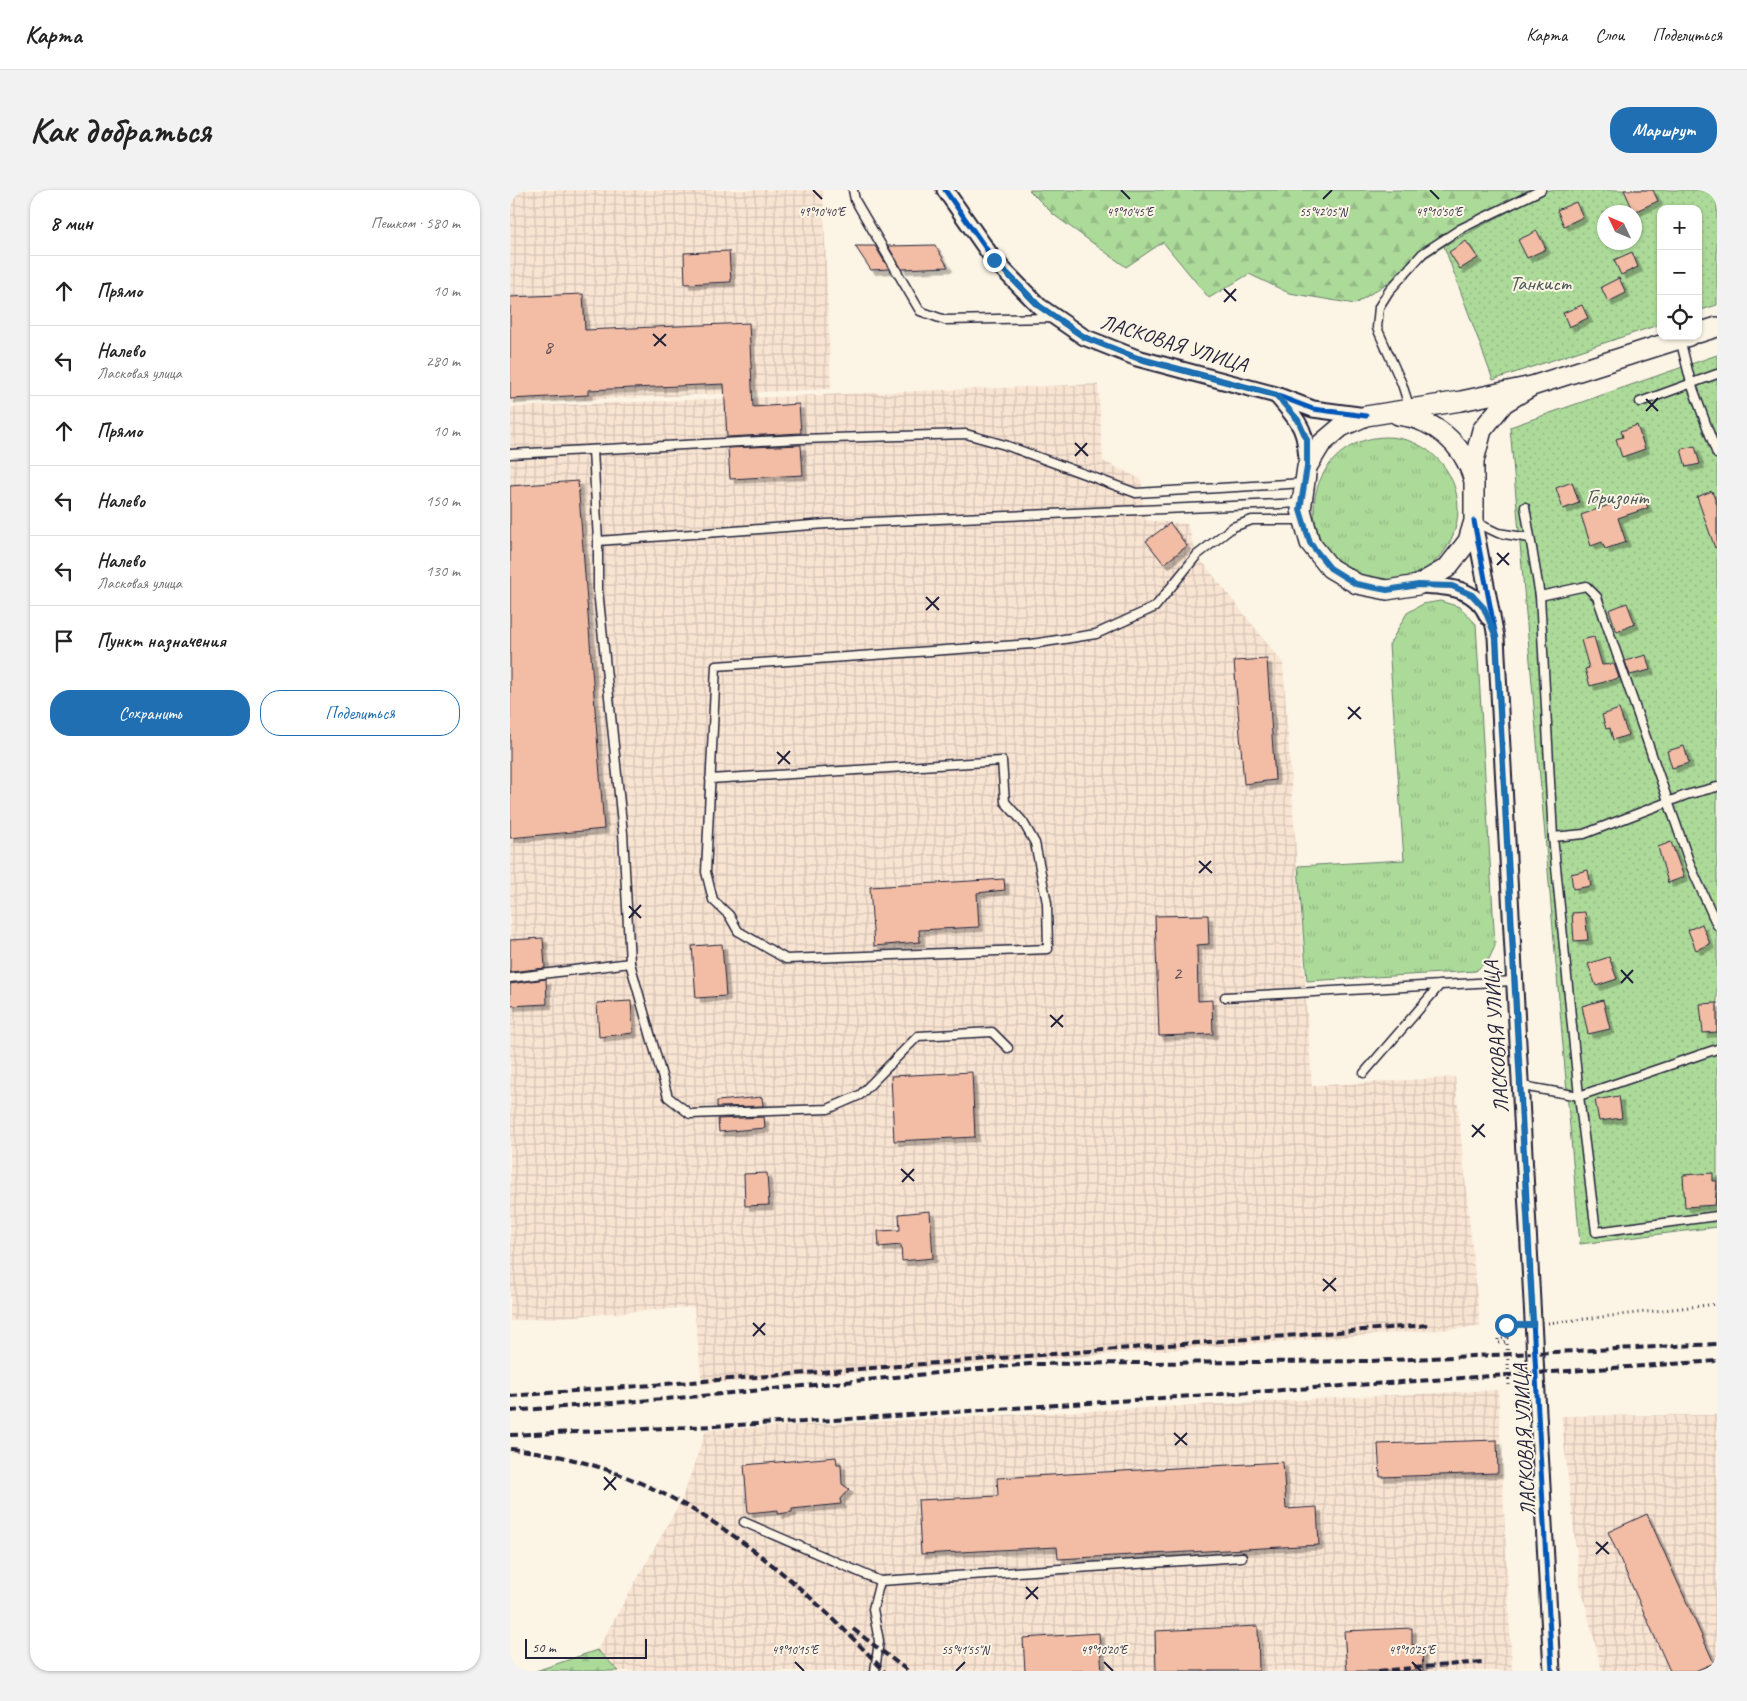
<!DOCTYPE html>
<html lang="ru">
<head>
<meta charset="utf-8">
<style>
	body { margin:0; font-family:Caveat,sans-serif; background:#f2f2f2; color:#222 }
	.controls { position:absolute; right:15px; top:15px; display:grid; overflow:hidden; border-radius:10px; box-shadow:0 1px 4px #0004 }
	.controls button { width:45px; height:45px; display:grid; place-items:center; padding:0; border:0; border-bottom:1px solid #e0e0e0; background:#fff; color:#222; font:25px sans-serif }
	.compass { position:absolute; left:1087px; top:15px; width:45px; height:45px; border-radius:50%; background:#fff; box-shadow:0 1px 4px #0004; rotate:314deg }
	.scale { position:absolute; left:15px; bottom:12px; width:122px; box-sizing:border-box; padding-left:5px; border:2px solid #22223b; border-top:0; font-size:14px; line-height:18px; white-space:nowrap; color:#22223b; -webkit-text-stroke:4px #fcf5e5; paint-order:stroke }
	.stop { position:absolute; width:15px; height:15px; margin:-11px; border:4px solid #1f6fb2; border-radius:50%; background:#fff }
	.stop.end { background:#1f6fb2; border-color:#fff; box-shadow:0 1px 5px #0008 }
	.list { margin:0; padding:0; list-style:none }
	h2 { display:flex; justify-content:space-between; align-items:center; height:65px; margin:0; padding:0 20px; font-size:21px }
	h2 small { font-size:16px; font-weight:400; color:#767676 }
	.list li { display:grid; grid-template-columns:32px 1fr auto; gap:15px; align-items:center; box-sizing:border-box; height:70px; padding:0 20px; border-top:1px solid #e0e0e0 }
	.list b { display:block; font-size:19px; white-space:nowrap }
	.list p { margin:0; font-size:16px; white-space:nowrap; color:#767676 }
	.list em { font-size:16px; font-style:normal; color:#767676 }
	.actions { display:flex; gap:10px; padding:15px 20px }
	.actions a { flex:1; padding:11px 0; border:1px solid #1f6fb2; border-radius:20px; text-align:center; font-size:18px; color:#1f6fb2 }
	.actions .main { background:#1f6fb2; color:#fff }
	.icon { flex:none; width:28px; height:28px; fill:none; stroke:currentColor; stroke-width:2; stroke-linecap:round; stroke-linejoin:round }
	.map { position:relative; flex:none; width:1207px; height:1481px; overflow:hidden; border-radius:20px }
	header { display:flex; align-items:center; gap:30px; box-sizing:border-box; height:70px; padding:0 25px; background:#fff; border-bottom:1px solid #e0e0e0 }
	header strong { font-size:24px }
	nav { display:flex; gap:28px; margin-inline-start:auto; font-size:18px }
	.intro { display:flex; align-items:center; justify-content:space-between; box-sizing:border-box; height:120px; padding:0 30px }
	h1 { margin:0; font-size:35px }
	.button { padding:12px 22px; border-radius:20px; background:#1f6fb2; color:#fff; font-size:18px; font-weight:700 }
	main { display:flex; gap:30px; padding:0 30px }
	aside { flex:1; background:#fff; border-radius:20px; box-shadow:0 1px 4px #0004 }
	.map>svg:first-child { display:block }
	.industrial { fill:url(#industrial-grid) }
	.grass { fill:url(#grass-tufts); stroke:#677e6a }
	.forest { fill:url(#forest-firs); stroke:#677e6a }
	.garden { fill:url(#garden-dots); stroke:#677e6a; fill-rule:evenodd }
	.building { fill:#f2bda4; stroke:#22223b; filter:url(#shadow) }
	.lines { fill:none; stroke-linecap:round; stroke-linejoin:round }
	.service-casing { stroke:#22223b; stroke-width:11 }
	.minor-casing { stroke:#22223b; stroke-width:19 }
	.tertiary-casing { stroke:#22223b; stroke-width:22 }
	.path { stroke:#22223b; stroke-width:3; stroke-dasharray:1 4; stroke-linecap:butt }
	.service { stroke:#fcf5e5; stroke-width:8 }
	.minor { stroke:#fcf5e5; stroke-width:15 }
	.tertiary { stroke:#fcf5e5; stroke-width:19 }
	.rail { stroke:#22223b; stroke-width:4; stroke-dasharray:8 4; stroke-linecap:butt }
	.cycleway-casing { stroke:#fcf5e5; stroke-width:8 }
	.cycleway { stroke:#0057b8; stroke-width:5 }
	.route { stroke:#1f6fb2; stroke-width:6 }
	.ticks { fill:none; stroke:#22223b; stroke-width:2 }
	.labels { text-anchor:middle; stroke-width:4; stroke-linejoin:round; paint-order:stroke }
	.number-label { font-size:19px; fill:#564955 }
	.park-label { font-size:21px; fill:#4b5957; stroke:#fcf5e5 }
	.street-label { font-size:21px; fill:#22223b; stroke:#fcf5e5 }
	.ticks-label { font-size:12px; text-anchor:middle; fill:#22223b; stroke:#fcf5e5; stroke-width:4; stroke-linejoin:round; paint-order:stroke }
</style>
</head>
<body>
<header>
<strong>Карта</strong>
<nav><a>Карта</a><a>Слои</a><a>Поделиться</a></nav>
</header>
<div class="intro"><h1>Как добраться</h1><a class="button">Маршрут</a></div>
<main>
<aside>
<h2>8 мин<small>Пешком · 580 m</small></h2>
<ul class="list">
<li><svg class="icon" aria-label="ahead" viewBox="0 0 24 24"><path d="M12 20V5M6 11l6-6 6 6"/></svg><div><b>Прямо</b></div><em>10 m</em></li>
<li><svg class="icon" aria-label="left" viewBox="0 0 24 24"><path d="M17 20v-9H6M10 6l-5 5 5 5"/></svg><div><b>Налево</b><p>Ласковая улица</p></div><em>280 m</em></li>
<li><svg class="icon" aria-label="ahead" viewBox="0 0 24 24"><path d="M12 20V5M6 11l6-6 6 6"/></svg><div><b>Прямо</b></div><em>10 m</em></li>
<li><svg class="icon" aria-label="left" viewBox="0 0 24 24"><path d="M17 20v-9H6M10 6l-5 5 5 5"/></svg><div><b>Налево</b></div><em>150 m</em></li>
<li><svg class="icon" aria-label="left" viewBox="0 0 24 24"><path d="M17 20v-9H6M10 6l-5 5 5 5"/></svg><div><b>Налево</b><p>Ласковая улица</p></div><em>130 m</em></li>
<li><svg class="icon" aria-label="arrive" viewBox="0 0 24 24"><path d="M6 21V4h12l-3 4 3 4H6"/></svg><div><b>Пункт назначения</b></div></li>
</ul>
<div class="actions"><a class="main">Сохранить</a><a>Поделиться</a></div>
</aside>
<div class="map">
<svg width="1207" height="1481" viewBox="0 0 1207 1481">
	<defs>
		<pattern id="industrial-grid" width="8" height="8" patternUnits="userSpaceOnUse" patternTransform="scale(1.25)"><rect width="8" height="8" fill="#f9e4d2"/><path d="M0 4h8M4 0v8" fill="none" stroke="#d5c3b5"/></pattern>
		<pattern id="grass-tufts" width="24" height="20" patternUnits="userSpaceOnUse" patternTransform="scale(1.25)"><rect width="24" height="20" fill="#acda99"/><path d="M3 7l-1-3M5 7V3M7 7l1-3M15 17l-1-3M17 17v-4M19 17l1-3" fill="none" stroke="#94bb85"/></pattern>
		<pattern id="forest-firs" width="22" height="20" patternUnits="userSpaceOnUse" patternTransform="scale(1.25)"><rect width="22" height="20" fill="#acda99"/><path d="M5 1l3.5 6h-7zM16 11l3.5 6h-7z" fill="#94bb85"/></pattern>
		<pattern id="garden-dots" width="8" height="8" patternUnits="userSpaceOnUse" patternTransform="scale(1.25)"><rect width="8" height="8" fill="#acda99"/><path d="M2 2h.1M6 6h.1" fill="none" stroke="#94bb85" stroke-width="1.8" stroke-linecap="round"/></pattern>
		<filter id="shadow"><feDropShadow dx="4.5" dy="4.5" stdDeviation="0" flood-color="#0004"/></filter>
	</defs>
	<rect width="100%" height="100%" fill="#fcf5e5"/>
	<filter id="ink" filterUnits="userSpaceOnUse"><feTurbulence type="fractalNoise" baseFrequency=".02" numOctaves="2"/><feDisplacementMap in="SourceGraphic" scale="10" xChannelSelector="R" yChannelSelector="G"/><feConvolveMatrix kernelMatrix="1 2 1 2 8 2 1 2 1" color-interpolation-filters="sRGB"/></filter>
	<g filter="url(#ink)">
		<g class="industrial">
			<path d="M 0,0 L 313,0 L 321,199 L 0,213 Z"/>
			<path d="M 588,194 L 593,271 L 631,289 L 635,330 L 677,334 L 687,365 L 773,473 L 802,896 L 945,887 L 970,1137 L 192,1194 L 184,1117 L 0,1131 L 0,217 Z"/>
			<path d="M 988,1200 L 1002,1481 L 109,1481 L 87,1460 L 171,1311 L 196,1240 Z"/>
			<path d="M 1207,1225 L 1207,1481 L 1092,1481 L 1070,1394 L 1051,1226 Z"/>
		</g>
		<g class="grass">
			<circle cx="876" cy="319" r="72"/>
			<path d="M 930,411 L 950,417 L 966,434 L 985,756 L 979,769 L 966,781 L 797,791 L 788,676 L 894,670 L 879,455 L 897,423 L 913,414 Z"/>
		</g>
		<g class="forest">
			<path d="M 519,0 L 1013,0 L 1006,18 L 934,56 L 845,114 L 779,103 L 739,84 L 699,108 L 653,52 L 616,77 L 544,25 Z"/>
			<path d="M 87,1460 L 109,1481 L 26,1481 Z"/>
		</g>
		<g class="garden">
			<path d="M 1013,0 L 1207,0 L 1207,115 L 1188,121 L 1188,19 L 1151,19 L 1151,134 L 983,190 L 934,56 L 1005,18 ZM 1094,22 L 1124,22 L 1124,52 L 1094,52 Z"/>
			<path d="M 1207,165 L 1207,1037 L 1070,1054 L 1000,237 Z"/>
		</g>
		<g class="building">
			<path d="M 1114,0 L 1143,0 L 1148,11 L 1124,22 Z"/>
			<path d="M 1066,12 L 1073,27 L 1054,36 L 1047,20 Z"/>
			<path d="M 1027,41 L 1036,59 L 1017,68 L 1008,50 Z"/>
			<path d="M 956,51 L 968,68 L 950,79 L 939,62 Z"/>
			<path d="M 425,55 L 438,77 L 392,79 L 378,56 Z"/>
			<path d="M 345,56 L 365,56 L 379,79 L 361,80 Z"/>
			<path d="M 219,61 L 221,92 L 175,94 L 174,63 Z"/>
			<path d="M 1122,62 L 1128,77 L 1111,85 L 1104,70 Z"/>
			<path d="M 1109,88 L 1116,103 L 1098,112 L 1091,97 Z"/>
			<path d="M 73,104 L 75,140 L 239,133 L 243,217 L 289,214 L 291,243 L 217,247 L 214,194 L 78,200 L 78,205 L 0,209 L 0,107 Z"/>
			<path d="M 1072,115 L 1078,128 L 1059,137 L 1053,123 Z"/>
			<path d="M 1127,235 L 1135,259 L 1112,267 L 1106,249 L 1113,247 L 1111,241 Z"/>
			<path d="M 291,255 L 293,285 L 220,289 L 218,258 Z"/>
			<path d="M 1185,256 L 1190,274 L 1176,277 L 1171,259 Z"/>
			<path d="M 68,291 L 94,639 L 0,648 L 0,296 Z"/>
			<path d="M 1062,292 L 1069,313 L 1053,319 L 1046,298 Z"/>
			<path d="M 1202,301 L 1207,315 L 1207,357 L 1205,358 L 1187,307 Z"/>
			<path d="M 1132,303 L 1138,318 L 1108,328 L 1116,352 L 1095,359 L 1092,352 L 1081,356 L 1071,325 Z"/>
			<path d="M 660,333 L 677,356 L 654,374 L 636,351 Z"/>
			<path d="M 1117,413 L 1125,434 L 1107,442 L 1099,420 Z"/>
			<path d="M 1084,447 L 1092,475 L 1104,474 L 1109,488 L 1080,496 L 1075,479 L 1079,478 L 1071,450 Z"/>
			<path d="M 1136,465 L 1140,480 L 1120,485 L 1115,471 Z"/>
			<path d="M 757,469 L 765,590 L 734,594 L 724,471 Z"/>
			<path d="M 1109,519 L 1118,545 L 1103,550 L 1100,538 L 1096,539 L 1092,525 Z"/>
			<path d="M 1174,556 L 1179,573 L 1162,578 L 1157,561 Z"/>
			<path d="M 1161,652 L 1174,687 L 1158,693 L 1148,657 Z"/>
			<path d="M 1078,680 L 1081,696 L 1063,699 L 1061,684 Z"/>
			<path d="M 494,689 L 495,700 L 467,703 L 469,737 L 409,740 L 410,752 L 364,756 L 360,697 Z"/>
			<path d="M 1075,722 L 1078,750 L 1064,751 L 1062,723 Z"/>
			<path d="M 698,725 L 699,754 L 687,755 L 688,811 L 702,810 L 703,844 L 649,846 L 645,726 Z"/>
			<path d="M 1192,734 L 1200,754 L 1186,760 L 1178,740 Z"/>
			<path d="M 33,748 L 35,778 L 0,782 L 0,750 Z"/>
			<path d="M 212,754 L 216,806 L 186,808 L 182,756 Z"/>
			<path d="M 1099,767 L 1107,789 L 1086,796 L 1078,774 Z"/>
			<path d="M 36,789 L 37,814 L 0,816 L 0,794 Z"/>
			<path d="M 1093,810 L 1100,839 L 1078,844 L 1072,816 Z"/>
			<path d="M 121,811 L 123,843 L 89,847 L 87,813 Z"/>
			<path d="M 1207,813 L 1207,842 L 1193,843 L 1190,814 Z"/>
			<path d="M 462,882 L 465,947 L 384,951 L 381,886 Z"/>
			<path d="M 1109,906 L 1112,928 L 1089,931 L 1085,910 Z"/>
			<path d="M 252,907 L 253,916 L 207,917 L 207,911 Z"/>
			<path d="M 254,927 L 255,938 L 209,942 L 208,929 Z"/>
			<path d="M 257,983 L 259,1015 L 235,1016 L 234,984 Z"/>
			<path d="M 1203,983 L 1203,991 L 1207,991 L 1205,1015 L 1175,1017 L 1173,985 Z"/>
			<path d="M 420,1021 L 423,1068 L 392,1071 L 391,1055 L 369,1057 L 368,1041 L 390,1040 L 389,1024 Z"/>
			<path d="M 987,1250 L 988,1283 L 870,1287 L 868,1254 Z"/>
			<path d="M 326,1267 L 327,1274 L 331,1274 L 332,1294 L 339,1299 L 330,1309 L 331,1314 L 282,1319 L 282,1322 L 268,1324 L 268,1320 L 238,1323 L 234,1275 Z"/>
			<path d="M 773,1272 L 776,1319 L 807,1317 L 809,1355 L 548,1369 L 547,1357 L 411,1364 L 408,1310 L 488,1306 L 487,1288 Z"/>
			<path d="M 1137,1324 L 1204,1473 L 1185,1481 L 1160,1481 L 1098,1342 Z"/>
			<path d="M 748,1436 L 749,1481 L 646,1481 L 645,1441 Z"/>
			<path d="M 902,1438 L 902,1455 L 908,1455 L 908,1459 L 912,1459 L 913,1481 L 837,1481 L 834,1441 Z"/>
			<path d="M 589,1443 L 592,1481 L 515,1481 L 513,1448 Z"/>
		</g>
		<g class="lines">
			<defs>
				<g id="service">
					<path d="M 343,0 L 345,10 L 410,121 L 435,130 L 543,128"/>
					<path d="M 1170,149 L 1181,193 L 1207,264"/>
					<path d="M 1130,212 L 1207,184"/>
					<path d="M 900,219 L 892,194 L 867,138 L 869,117 L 879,101 L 913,63 L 950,39 L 1031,0"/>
					<path d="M 83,260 L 88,351 L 88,400 L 113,643 L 120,773 L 158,907 L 180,924 L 318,919 L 350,905 L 408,846 L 482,842 L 498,858"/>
					<path d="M 0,264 L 290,249 L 456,244 L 495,255 L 626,303 L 794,293"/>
					<path d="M 1015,317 L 1030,406 L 1043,647 L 1069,906 L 1086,1042 L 1207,1026"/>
					<path d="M 965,332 L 988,343 L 1020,348"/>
					<path d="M 88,351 L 316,334 L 791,313"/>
					<path d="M 1030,406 L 1076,396 L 1087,407 L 1181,677 L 1207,735"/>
					<path d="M 200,589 L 492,571 L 495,612 L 513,632 L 525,653 L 537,713 L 538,759 L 276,769 L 228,741 L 219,725 L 203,710 L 196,682 L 206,476 L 522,454 L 586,444 L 645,417 L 687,365 L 723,337 L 742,330 L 794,330"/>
					<path d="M 1043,647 L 1074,644 L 1176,605 L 1207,597"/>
					<path d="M 0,788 L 120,773"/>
					<path d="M 715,807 L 1003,791"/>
					<path d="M 854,883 L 930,795"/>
					<path d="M 1012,896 L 1069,906 L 1207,859"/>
					<path d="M 234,1332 L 370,1391 L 732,1367"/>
					<path d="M 365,1481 L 369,1451 L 363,1419 L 370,1391"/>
				</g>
				<g id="minor">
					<path d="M 435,0 L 484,70 L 529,116 L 574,147 L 627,168 L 766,205 L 803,219 L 856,226"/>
					<path d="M 767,206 C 791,234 797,240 797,277"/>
					<path d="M 964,333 L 986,447 L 1042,1481"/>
					<path d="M 908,395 C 937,396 966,397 978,427"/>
				</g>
				<g id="tertiary">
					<path d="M 1188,143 L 1207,137"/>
					<path d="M 1022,196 L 994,213 L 972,240 L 964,271 L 964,331 L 958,351 L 937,378 L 908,395 L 877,400 L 847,394 L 820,378 L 800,353 L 791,320 L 797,277 L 811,254 L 831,237 L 856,226 L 951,211 L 1022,196 L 1179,146"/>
					<path d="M 888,225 C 923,229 953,253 963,288"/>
				</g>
			</defs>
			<use href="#service" class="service-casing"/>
			<use href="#minor" class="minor-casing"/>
			<use href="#tertiary" class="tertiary-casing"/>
			<g class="path">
				<path d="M 1038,1133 L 1207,1114"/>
				<path d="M 999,1195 L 997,1152 L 988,1153 L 988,1149 L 997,1148 L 996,1135 L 1009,1135"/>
			</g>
			<use href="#service" class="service"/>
			<use href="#minor" class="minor"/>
			<use href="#tertiary" class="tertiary"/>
			<g class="rail">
				<path d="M 0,1206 L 918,1135"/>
				<path d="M 0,1221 L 180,1207 L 520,1174 L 861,1171 L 1207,1154"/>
				<path d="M 0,1245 L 293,1232 L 1207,1171"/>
				<path d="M 0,1259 C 152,1272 274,1373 374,1481"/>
				<path d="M 343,1439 L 398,1481"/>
				<path d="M 868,1481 L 972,1472"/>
			</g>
			<defs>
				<g id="cycleway">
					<path d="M 435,0 L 484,70 L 529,116 L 574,147 L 627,168 L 766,205 L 803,219 L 856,226"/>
					<path d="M 964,331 L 986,447 L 1042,1481"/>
				</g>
			</defs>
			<use href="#cycleway" class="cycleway-casing"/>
			<use href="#cycleway" class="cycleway"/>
		</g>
	</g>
	<g class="lines" filter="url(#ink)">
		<path class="route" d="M 484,70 L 529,116 L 574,147 L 627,168 L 766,205 L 788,230 L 797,250 L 797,277 L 790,320 L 800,353 L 820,378 L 846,394 L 877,400 L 908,395 L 942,396 L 962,405 L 974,418 L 986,447 L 1023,1135 L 996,1135"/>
	</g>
	<path class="ticks" d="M 303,0 L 312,9M 611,0 L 620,9M 920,0 L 929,9M 813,9 L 822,0M 714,99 L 726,111M 714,112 L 726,99M 143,144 L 156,156M 144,156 L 156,144M 1136,209 L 1148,221M 1136,221 L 1148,208M 565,253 L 578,266M 565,266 L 577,253M 987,363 L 999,375M 987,375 L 999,363M 416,407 L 429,420M 416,420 L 429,407M 838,517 L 851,529M 838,529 L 850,517M 267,562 L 280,574M 268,574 L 280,561M 689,671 L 702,683M 689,683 L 701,671M 119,716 L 131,728M 119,728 L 131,715M 1111,780 L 1123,793M 1111,793 L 1123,780M 540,825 L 553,837M 541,837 L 553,825M 962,935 L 975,947M 962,947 L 974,934M 391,979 L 404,991M 392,992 L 404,979M 813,1089 L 826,1101M 813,1101 L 826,1088M 243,1133 L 255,1145M 243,1146 L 255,1133M 664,1243 L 677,1255M 665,1255 L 677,1243M 94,1287 L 106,1300M 94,1300 L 106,1287M 1086,1352 L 1099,1364M 1086,1364 L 1098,1352M 516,1397 L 528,1409M 516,1409 L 528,1397M 285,1472 L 294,1481M 594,1472 L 603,1481M 902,1472 L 911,1481M 446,1481 L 455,1472"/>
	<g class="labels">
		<g class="number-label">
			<text x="38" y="163">8</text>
			<text x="667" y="789">2</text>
		</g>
		<g class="park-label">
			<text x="1030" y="100">Танкист</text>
			<text x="1107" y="314">Горизонт</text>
		</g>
		<g class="street-label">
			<text transform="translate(664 153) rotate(17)" y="7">ЛАСКОВАЯ УЛИЦА</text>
			<text transform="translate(986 847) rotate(-94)" y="7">ЛАСКОВАЯ УЛИЦА</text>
			<text transform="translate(1014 1250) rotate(-93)" y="7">ЛАСКОВАЯ УЛИЦА</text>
		</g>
	</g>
	<g class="ticks-label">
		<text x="312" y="26">49°10'40"E</text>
		<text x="620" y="26">49°10'45"E</text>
		<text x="929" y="26">49°10'50"E</text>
		<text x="813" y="26">55°42'05"N</text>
		<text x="455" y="1464">55°41'55"N</text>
		<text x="285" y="1464">49°10'15"E</text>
		<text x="594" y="1464">49°10'20"E</text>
		<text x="902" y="1464">49°10'25"E</text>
	</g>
</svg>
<div class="controls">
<button>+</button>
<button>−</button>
<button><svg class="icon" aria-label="locate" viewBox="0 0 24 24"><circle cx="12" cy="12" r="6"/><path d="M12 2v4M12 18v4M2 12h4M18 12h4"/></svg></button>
</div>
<svg class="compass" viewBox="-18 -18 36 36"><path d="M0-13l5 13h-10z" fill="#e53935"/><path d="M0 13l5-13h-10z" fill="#767676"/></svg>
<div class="scale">50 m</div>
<div class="stop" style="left:996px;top:1135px"></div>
<div class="stop end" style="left:484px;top:70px"></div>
</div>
</main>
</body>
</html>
